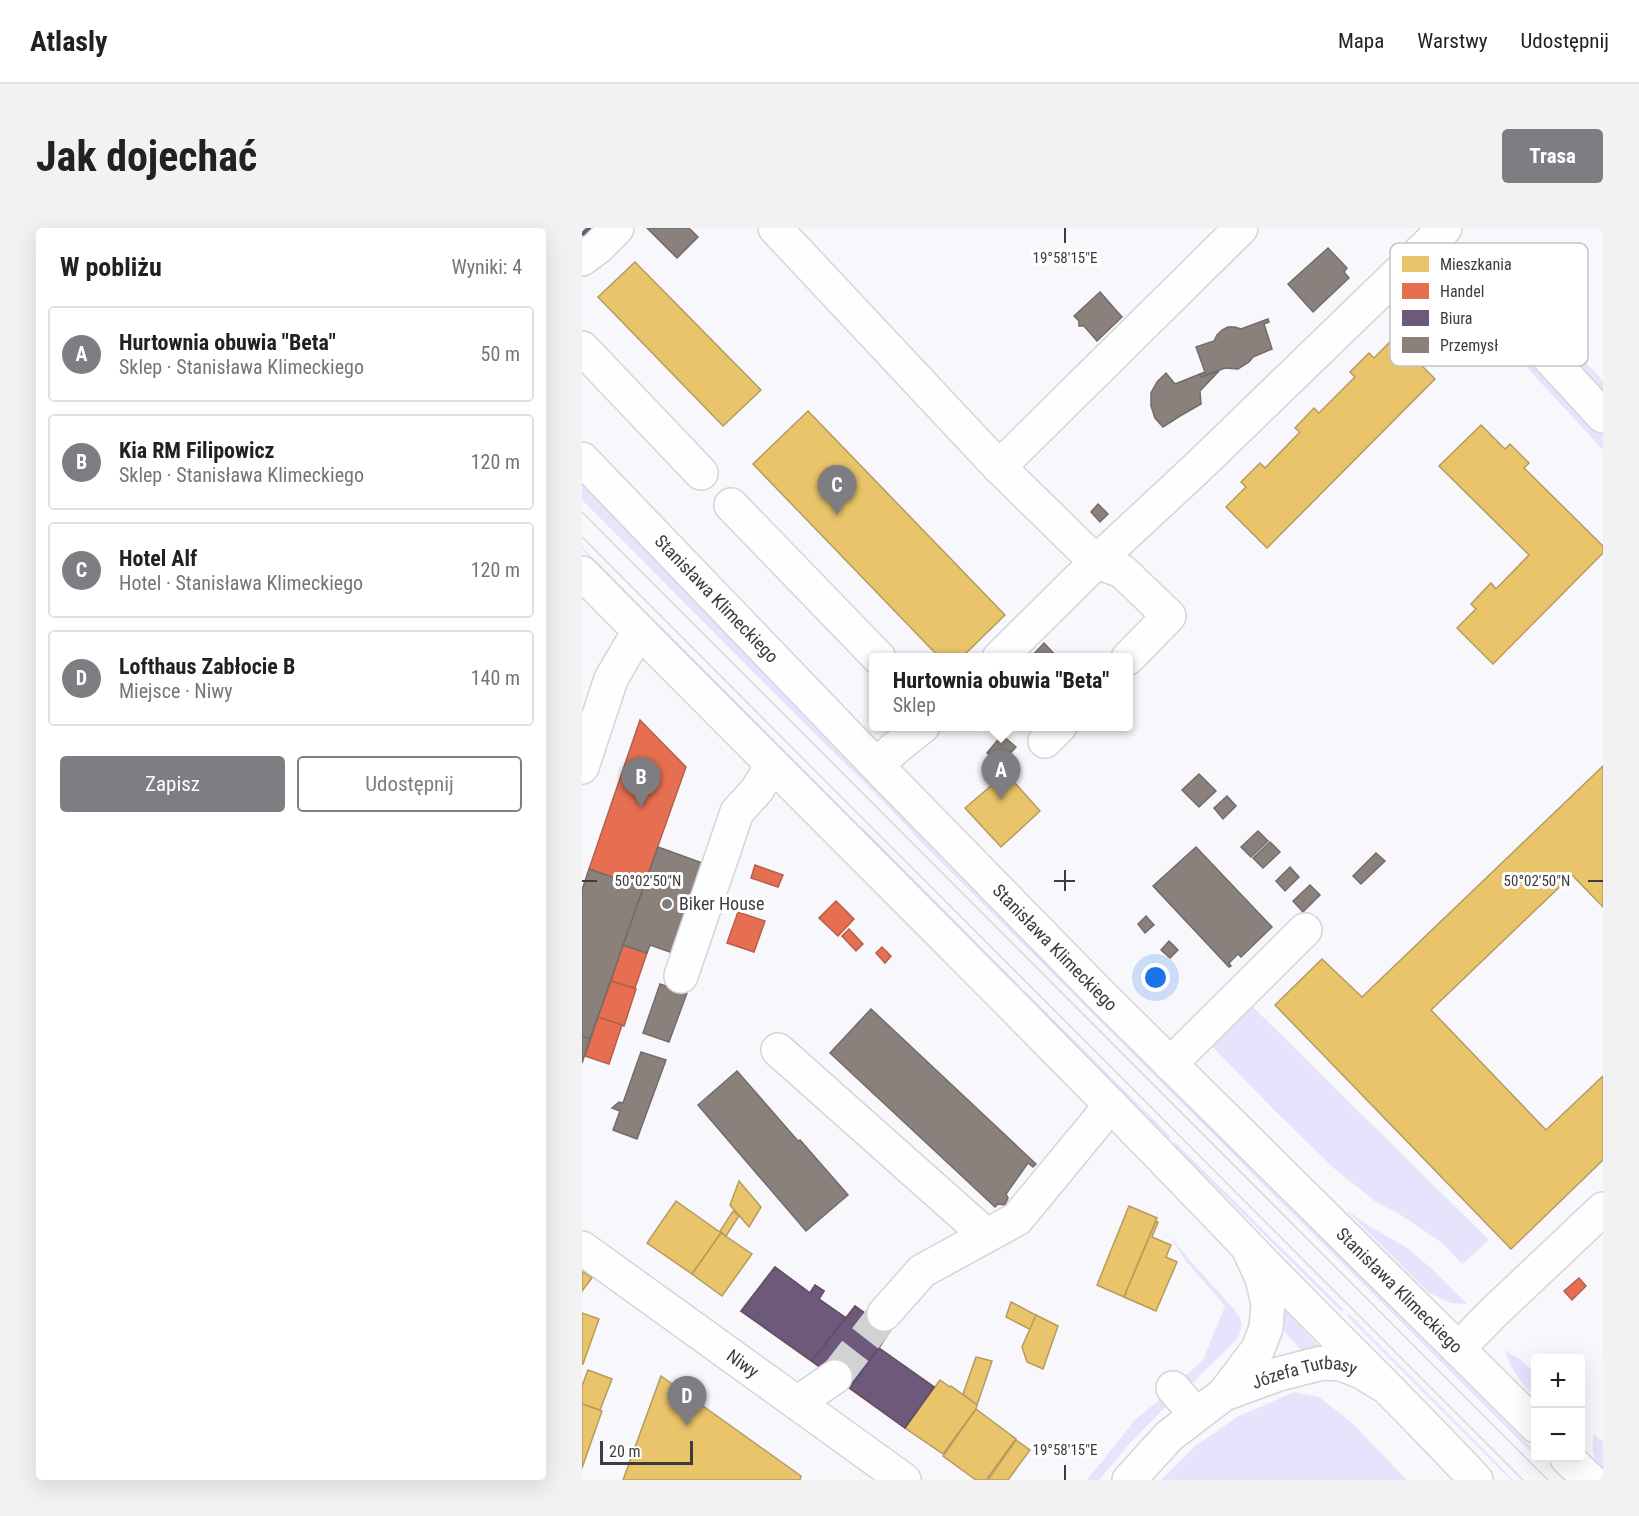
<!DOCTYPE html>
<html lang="pl">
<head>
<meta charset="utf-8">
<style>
	body { margin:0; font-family:"Roboto Condensed",sans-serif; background:#f2f2f2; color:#202124 }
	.controls { position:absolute; right:18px; bottom:18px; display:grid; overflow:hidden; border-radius:6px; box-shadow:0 6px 24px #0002 }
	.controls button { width:54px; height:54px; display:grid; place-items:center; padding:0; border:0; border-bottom:2px solid #e0e0e0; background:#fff; color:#202124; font:30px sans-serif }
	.scale { position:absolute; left:18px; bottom:15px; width:93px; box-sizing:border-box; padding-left:6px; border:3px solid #3c3c3f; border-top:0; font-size:16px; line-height:21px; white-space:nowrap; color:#3c3c3f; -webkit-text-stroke:4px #fff; paint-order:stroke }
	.you { position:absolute; left:574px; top:750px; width:21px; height:21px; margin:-15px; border:4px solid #fff; border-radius:50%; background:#1a73e8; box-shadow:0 0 0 9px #1a73e833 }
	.badge { display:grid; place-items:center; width:39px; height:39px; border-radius:50%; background:#7e7d81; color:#fff; font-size:20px; font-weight:700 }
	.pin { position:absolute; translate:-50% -50px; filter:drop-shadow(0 2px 3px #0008) }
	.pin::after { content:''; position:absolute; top:32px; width:21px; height:18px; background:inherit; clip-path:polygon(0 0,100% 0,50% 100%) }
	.popup { position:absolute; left:287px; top:425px; width:264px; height:78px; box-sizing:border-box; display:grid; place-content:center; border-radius:6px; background:#fff; filter:drop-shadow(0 2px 4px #0005); font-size:20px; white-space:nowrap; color:#757577 }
	.popup b { font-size:22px; color:#202124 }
	.popup::after { content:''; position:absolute; left:50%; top:100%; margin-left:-12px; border:12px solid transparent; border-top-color:#fff }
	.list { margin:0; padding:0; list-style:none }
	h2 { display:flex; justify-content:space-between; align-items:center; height:78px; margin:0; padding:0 24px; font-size:26px }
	h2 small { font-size:20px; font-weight:400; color:#757577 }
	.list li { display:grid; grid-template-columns:39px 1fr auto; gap:18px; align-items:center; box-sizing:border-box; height:96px; margin:0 12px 12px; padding:0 12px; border:2px solid #e0e0e0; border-radius:6px }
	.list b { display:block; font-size:22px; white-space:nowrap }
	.list p { margin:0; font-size:20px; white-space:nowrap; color:#757577 }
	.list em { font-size:20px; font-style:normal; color:#757577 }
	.actions { display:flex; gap:12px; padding:18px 24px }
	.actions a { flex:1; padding:14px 0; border:2px solid #7e7d81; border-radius:6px; text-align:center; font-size:21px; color:#7e7d81 }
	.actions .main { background:#7e7d81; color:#fff }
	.map { position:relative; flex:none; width:1021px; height:1252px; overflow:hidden; border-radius:6px }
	header { display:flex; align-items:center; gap:36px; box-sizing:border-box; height:84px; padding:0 30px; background:#fff; border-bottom:2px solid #e0e0e0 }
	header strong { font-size:28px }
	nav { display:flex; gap:33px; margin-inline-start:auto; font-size:21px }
	.intro { display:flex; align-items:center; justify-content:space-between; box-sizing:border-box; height:144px; padding:0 36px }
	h1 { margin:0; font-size:42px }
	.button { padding:15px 27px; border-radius:6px; background:#7e7d81; color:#fff; font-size:21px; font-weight:700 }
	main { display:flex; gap:36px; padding:0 36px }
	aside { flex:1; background:#fff; border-radius:6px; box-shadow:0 6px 24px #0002 }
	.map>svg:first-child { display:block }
	.green { fill:#e8e3fc }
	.homes { fill:#e9c46a; stroke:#b59b5d; stroke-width:1.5 }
	.shops { fill:#e76f51; stroke:#b4604c; stroke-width:1.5 }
	.offices { fill:#6d597a; stroke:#5e5068; stroke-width:1.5 }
	.industry { fill:#8a817c; stroke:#736c6a; stroke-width:1.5 }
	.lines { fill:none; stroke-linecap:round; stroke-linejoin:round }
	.minor-tunnel { stroke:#d2d2d5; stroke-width:33; stroke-dasharray:33 16; stroke-linecap:butt }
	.minor-casing { stroke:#d5d4d7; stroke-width:36 }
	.major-casing { stroke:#d5d4d7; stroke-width:36 }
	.minor { stroke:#fefefe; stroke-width:33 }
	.major { stroke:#fefefe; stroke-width:33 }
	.tram { stroke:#d9d9da; stroke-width:1.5 }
	.ticks { fill:none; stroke:#3c3c3f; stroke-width:2 }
	.poi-dot { fill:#7e7d81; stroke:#fff; stroke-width:2 }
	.labels { text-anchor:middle; stroke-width:6; stroke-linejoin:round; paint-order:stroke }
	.street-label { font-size:18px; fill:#3c3c3f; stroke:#fff }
	.poi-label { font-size:18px; fill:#3c3c3f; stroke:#fff; text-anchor:start }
	.key { fill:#fff; stroke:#c4c4c5; stroke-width:1.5 }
	.key-label { font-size:16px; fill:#3c3c3f }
	.ticks-label { font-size:15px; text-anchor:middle; fill:#3c3c3f; stroke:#fff; stroke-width:6; stroke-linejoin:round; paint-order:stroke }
</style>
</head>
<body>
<header>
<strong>Atlasly</strong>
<nav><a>Mapa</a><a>Warstwy</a><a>Udostępnij</a></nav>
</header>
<div class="intro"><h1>Jak dojechać</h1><a class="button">Trasa</a></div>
<main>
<aside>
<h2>W pobliżu<small>Wyniki: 4</small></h2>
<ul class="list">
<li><span class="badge">A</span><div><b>Hurtownia obuwia &quot;Beta&quot;</b><p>Sklep · Stanisława Klimeckiego</p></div><em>50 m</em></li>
<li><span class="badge">B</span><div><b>Kia RM Filipowicz</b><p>Sklep · Stanisława Klimeckiego</p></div><em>120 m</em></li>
<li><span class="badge">C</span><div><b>Hotel Alf</b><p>Hotel · Stanisława Klimeckiego</p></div><em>120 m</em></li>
<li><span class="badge">D</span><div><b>Lofthaus Zabłocie B</b><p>Miejsce · Niwy</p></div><em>140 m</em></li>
</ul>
<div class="actions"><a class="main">Zapisz</a><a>Udostępnij</a></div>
</aside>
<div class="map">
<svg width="1021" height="1252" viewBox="0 0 1021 1252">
	<rect width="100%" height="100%" fill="#f8f7fb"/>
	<g class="green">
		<path d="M 936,61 L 1021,153 L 1021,170 L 928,69 Z"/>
		<path d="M 910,85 L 1021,204 L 1021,222 L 902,93 Z"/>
		<path d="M 0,256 L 397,669 L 953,1223 L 953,1228 L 329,604 L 330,603 L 0,272 Z"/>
		<path d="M 0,319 L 276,596 L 275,597 L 0,321 Z"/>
		<path d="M 280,599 L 438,758 L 436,760 L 279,601 Z"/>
		<path d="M 442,762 L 589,909 L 587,911 L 441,764 Z"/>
		<path d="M 667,775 L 907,1012 L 880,1036 L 860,1015 L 819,987 L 794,974 L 754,942 L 693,883 L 626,814 Z"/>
		<path d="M 593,914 L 762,1082 L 760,1084 L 591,916 Z"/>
		<path d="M 764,982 L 784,996 L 827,1021 L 851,1042 L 885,1076 L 869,1075 L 847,1065 Z"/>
		<path d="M 586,1006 L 611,1036 L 651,1080 L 658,1090 L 660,1098 L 656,1110 L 608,1157 L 601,1150 L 621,1132 L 643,1078 L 603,1032 Z"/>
		<path d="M 699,1077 L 741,1123 L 722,1125 L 699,1100 Z"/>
		<path d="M 767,1086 L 914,1234 L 931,1252 L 929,1252 L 765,1088 Z"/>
		<path d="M 923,1122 L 939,1132 L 953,1145 L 953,1169 C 939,1155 929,1142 923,1122 Z"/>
		<path d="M 712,1164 L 737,1169 L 770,1195 L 825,1252 L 579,1252 L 612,1219 L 655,1189 Z"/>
		<path d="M 583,1167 L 589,1173 L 548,1215 L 517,1252 L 505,1252 L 554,1191 Z"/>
		<path d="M 1012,1206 L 1021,1214 L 1021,1242 C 1010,1231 1009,1220 1012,1206 Z"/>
	</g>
	<g class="homes">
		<path d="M 53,34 L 179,162 L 141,198 L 16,69 Z"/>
		<path d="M 812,110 L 853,151 L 685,320 L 644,279 L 664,259 L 659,254 L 678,235 L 683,240 L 718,204 L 713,200 L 732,180 L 737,185 L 773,149 L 768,144 L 787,125 L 792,130 Z"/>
		<path d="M 226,183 L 423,387 L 379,430 L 358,430 L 171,236 Z"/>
		<path d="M 899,197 L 923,221 L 928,216 L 947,235 L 942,240 L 1021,318 L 1021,325 L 911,436 L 875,400 L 894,381 L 889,376 L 909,355 L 914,361 L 947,327 L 857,238 Z"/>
		<path d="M 1021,538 L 1021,679 L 990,647 L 849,782 L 964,902 L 1021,848 L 1021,932 L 929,1021 L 693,777 L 740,731 L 780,769 Z"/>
		<path d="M 424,545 L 458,583 L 419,619 L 383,580 Z"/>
		<path d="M 157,953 L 179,979 L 167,999 L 148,977 Z"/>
		<path d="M 94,973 L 139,1005 L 110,1046 L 65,1015 Z"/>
		<path d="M 547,978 L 575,990 L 542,1069 L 515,1057 Z"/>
		<path d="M 151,983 L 157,988 L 144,1008 L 138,1003 Z"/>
		<path d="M 574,993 L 576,994 L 570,1009 L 589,1017 L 584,1029 L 595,1034 L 574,1083 L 542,1069 Z"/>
		<path d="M 139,1005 L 170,1026 L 140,1068 L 110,1046 Z"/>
		<path d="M 0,1043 L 10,1050 L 0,1063 Z"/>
		<path d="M 429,1074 L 454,1087 L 449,1102 L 424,1089 Z"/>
		<path d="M 0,1085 L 17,1091 L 1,1136 L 0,1136 Z"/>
		<path d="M 454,1087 L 476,1098 L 461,1141 L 445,1134 L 440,1119 Z"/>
		<path d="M 394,1129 L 410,1133 L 395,1177 L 381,1166 Z"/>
		<path d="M 6,1142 L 30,1151 L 18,1182 L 0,1176 L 0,1158 Z"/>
		<path d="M 79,1148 L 219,1248 L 218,1252 L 41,1252 Z"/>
		<path d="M 358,1152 L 368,1159 L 369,1158 L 395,1177 L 394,1181 L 361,1226 L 323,1200 Z"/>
		<path d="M 0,1176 L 20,1183 L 0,1240 Z"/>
		<path d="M 394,1181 L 434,1211 L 404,1252 L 394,1252 L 361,1228 Z"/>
		<path d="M 434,1212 L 448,1222 L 426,1252 L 406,1252 Z"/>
	</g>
	<g class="shops">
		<path d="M 58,492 L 104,539 L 61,660 L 7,641 Z"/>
		<path d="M 173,637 L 201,647 L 196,659 L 169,650 Z"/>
		<path d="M 254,673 L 272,691 L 256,708 L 237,690 Z"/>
		<path d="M 156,684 L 183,693 L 172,724 L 145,715 Z"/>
		<path d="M 267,701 L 281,716 L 274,723 L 260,708 Z"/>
		<path d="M 41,717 L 65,725 L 53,760 L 29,753 Z"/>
		<path d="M 300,719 L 309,728 L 303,735 L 294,725 Z"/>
		<path d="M 29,753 L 54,761 L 42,798 L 16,789 Z"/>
		<path d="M 16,789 L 40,797 L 27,836 L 3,828 Z"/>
		<path d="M 193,1039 L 228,1065 L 233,1057 L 242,1063 L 237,1071 L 264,1090 L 273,1078 L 308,1103 L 297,1120 L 352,1159 L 323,1200 L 159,1083 Z"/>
		<path d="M 997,1050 L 1004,1058 L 990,1072 L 982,1063 Z"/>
	</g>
	<g class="offices">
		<path d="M 0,0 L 15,0 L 3,9 L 0,6 Z"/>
		<path d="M 193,1039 L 228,1065 L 233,1057 L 242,1063 L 237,1071 L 264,1090 L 230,1133 L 159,1083 Z"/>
		<path d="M 273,1078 L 308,1103 L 268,1160 L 230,1133 Z"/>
		<path d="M 297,1120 L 352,1159 L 323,1200 L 268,1160 Z"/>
	</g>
	<g class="industry">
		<path d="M 65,0 L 107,0 L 116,9 L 95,30 Z"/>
		<path d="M 746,20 L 765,40 L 762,44 L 767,50 L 731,84 L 706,56 Z"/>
		<path d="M 518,64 L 540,89 L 515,113 L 502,98 L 497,98 L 497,93 L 492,88 Z"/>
		<path d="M 686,91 L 687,94 L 682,96 L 690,121 L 671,129 L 667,134 L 656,141 L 643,140 L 619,149 L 618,146 L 623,144 L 614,119 L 632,113 L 635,107 L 640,102 L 646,99 L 653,99 L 659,101 Z"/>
		<path d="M 637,143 L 618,163 L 619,176 L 598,188 L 581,199 L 573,190 L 569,178 L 569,165 L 575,154 L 584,145 L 593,156 L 618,146 L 619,149 Z"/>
		<path d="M 516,276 L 526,286 L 518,294 L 509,284 Z"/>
		<path d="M 462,415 L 476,430 L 448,430 Z"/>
		<path d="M 420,507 L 434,519 L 418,536 L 405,525 Z"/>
		<path d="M 617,546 L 634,563 L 617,579 L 600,562 Z"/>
		<path d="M 645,568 L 654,578 L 641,591 L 632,580 Z"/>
		<path d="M 676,603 L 686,613 L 669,629 L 659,619 Z"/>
		<path d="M 688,614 L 698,624 L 681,640 L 671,630 Z"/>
		<path d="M 76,619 L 123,636 L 91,725 L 68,717 L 65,725 L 41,717 Z"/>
		<path d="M 614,619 L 690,699 L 659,729 L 656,726 L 647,735 L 649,738 L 647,739 L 571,658 Z"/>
		<path d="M 794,625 L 803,633 L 779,656 L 771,648 Z"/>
		<path d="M 708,639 L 717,649 L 703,663 L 694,653 Z"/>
		<path d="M 7,641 L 61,660 L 8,811 L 0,808 L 0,662 Z"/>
		<path d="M 728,657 L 738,667 L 721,684 L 711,673 Z"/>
		<path d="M 564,688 L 572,697 L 563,705 L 556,696 Z"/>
		<path d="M 587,713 L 596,722 L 588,730 L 579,722 Z"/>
		<path d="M 78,756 L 105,765 L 87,814 L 61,805 Z"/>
		<path d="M 289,781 L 454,936 L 451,939 L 446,935 L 424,966 L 426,970 L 423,977 L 416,976 L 413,979 L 248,825 Z"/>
		<path d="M 0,808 L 8,811 L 0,835 Z"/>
		<path d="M 59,824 L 84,832 L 55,911 L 31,902 L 38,883 L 30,880 L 37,874 L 41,875 Z"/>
		<path d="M 155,843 L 216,913 L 218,912 L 266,967 L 224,1003 L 116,877 Z"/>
	</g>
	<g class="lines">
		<path class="minor-tunnel" d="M 253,1149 L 302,1086"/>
		<defs>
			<g id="minor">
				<path d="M 193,0 L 417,239 L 514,334 L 540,343 L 587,388 L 546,430"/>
				<path d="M 0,31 L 15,20 L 35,0"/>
				<path d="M 887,36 L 913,71 L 1021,188"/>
				<path d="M 0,120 L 119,245"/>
				<path d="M 417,239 L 659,0"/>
				<path d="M 149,277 L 297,430"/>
				<path d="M 417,430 L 514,334 L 615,240 L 863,0"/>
				<path d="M 463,513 L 478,498"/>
				<path d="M 295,538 L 311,522 L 341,498"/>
				<path d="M 0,539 L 29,451 L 57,403"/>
				<path d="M 99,748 L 155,584 L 175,562 L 190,537"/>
				<path d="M 196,822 L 404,1007"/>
				<path d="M 588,836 L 723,702"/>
				<path id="s1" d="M 0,1020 L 322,1252"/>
				<path d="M 302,1086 L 340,1043 L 435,991 L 529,877"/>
				<path d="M 876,1121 L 910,1086 L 1021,981"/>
				<path d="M 591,1160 L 614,1187"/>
				<path d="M 642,1166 L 676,1121 L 684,1100 L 686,1076 L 680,1050 L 666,1020"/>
				<path d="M 215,1175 L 253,1149"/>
				<path id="s2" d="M 547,1252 L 587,1208 L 642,1166 L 697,1146 L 740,1135 L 759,1136 L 780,1144 L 799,1156"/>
			</g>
			<g id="major">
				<path id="s3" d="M 0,231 L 295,538 L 517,765 L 954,1198"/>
				<path d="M 0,345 C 222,570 448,791 666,1019 C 741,1097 820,1172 894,1252"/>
				<path d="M 985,1230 L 1008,1252"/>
			</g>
		</defs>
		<use href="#minor" class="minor-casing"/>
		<use href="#major" class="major-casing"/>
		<use href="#minor" class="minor"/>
		<use href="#major" class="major"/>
		<g class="tram">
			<path d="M 0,284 L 966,1252"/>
			<path d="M 0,309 L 941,1252"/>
		</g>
	</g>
	<path class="ticks" d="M 483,0 L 483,15M 483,642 L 483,663M 0,653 L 15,653M 472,653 L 493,653M 1006,653 L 1021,653M 483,1237 L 483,1252"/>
	<circle class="poi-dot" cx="85" cy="676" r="6"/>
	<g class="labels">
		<g class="street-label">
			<text dy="6" stroke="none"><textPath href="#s3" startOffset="194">Stanisława Klimeckiego</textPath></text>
			<text dy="6" stroke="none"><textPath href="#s3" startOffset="680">Stanisława Klimeckiego</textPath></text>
			<text dy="6" stroke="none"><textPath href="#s3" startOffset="1166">Stanisława Klimeckiego</textPath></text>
			<text dy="6" stroke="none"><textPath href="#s1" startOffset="198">Niwy</textPath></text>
			<text dy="6" stroke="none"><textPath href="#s2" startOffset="213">Józefa Turbasy</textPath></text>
		</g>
		<g class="poi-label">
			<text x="97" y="682">Biker House</text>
		</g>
	</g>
	<rect x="808" y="15" width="198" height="123" rx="9" class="key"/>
	<rect x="820" y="28" width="27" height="16" fill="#e9c46a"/>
	<rect x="820" y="55" width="27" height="16" fill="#e76f51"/>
	<rect x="820" y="82" width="27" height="16" fill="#6d597a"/>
	<rect x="820" y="109" width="27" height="16" fill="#8a817c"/>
	<g class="key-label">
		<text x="858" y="42">Mieszkania</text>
		<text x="858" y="69">Handel</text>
		<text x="858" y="96">Biura</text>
		<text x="858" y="123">Przemysł</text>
	</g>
	<g class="ticks-label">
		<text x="483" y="35">19°58'15"E</text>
		<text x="66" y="658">50°02'50"N</text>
		<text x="955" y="658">50°02'50"N</text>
		<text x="483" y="1227">19°58'15"E</text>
	</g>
</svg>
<div class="controls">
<button>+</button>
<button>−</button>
</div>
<div class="scale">20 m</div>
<div class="you"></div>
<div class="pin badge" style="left:419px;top:572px">A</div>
<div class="popup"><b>Hurtownia obuwia &quot;Beta&quot;</b>Sklep</div>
<div class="pin badge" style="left:59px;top:579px">B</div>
<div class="pin badge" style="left:255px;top:287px">C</div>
<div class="pin badge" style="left:105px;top:1198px">D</div>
</div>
</main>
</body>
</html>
